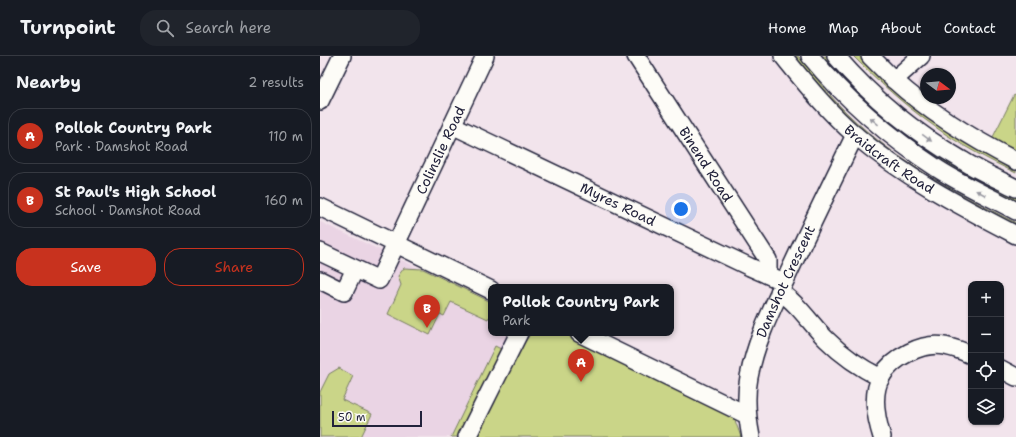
<!DOCTYPE html>
<html lang="en">
<head>
<meta charset="utf-8">
<style>
	body { margin:0; font-family:"Shantell Sans",sans-serif; background:#20242c; color:#f1f3f6 }
	.controls { position:absolute; right:12px; bottom:12px; display:grid; overflow:hidden; border-radius:8px; box-shadow:0 1px 3px #0004 }
	.controls button { width:36px; height:36px; display:grid; place-items:center; padding:0; border:0; border-bottom:1px solid #363941; background:#171b24; color:#f1f3f6; font:20px sans-serif }
	.compass { position:absolute; left:600px; top:12px; width:36px; height:36px; border-radius:50%; background:#171b24; box-shadow:0 1px 3px #0004; rotate:106deg }
	.scale { position:absolute; left:12px; bottom:10px; width:90px; box-sizing:border-box; padding-left:4px; border:2px solid #22223b; border-top:0; font-size:11px; line-height:14px; white-space:nowrap; color:#22223b; -webkit-text-stroke:3px #fdfcf7; paint-order:stroke }
	.you { position:absolute; left:361px; top:153px; width:14px; height:14px; margin:-10px; border:3px solid #fff; border-radius:50%; background:#1a73e8; box-shadow:0 0 0 6px #1a73e833 }
	.badge { display:grid; place-items:center; width:26px; height:26px; border-radius:50%; background:#c8321e; color:#fff; font-size:13px; font-weight:700 }
	.pin { position:absolute; translate:-50% -33px; filter:drop-shadow(0 1px 2px #0008) }
	.pin::after { content:''; position:absolute; top:21px; width:14px; height:12px; background:inherit; clip-path:polygon(0 0,100% 0,50% 100%) }
	.popup { position:absolute; left:168px; top:228px; width:186px; height:52px; box-sizing:border-box; display:grid; place-content:center; border-radius:8px; background:#171b24; filter:drop-shadow(0 1px 3px #0005); font-size:13px; white-space:nowrap; color:#9ea1a6 }
	.popup b { font-size:15px; color:#f1f3f6 }
	.popup::after { content:''; position:absolute; left:50%; top:100%; margin-left:-8px; border:8px solid transparent; border-top-color:#171b24 }
	.list { margin:0; padding:0; list-style:none }
	h2 { display:flex; justify-content:space-between; align-items:center; height:52px; margin:0; padding:0 16px; font-size:17px }
	h2 small { font-size:13px; font-weight:400; color:#9ea1a6 }
	.list li { display:grid; grid-template-columns:26px 1fr auto; gap:12px; align-items:center; box-sizing:border-box; height:56px; margin:0 8px 8px; padding:0 8px; border:1px solid #363941; border-radius:16px }
	.list b { display:block; font-size:15px; white-space:nowrap }
	.list p { margin:0; font-size:13px; white-space:nowrap; color:#9ea1a6 }
	.list em { font-size:13px; font-style:normal; color:#9ea1a6 }
	.actions { display:flex; gap:8px; padding:12px 16px }
	.actions a { flex:1; padding:9px 0; border:1px solid #c8321e; border-radius:16px; text-align:center; font-size:14px; color:#c8321e }
	.actions .main { background:#c8321e; color:#fff }
	.icon { flex:none; width:22px; height:22px; fill:none; stroke:currentColor; stroke-width:2; stroke-linecap:round; stroke-linejoin:round }
	.map { position:relative; flex:none; width:696px; height:381px; overflow:hidden }
	header { display:flex; align-items:center; gap:24px; box-sizing:border-box; height:56px; padding:0 20px; background:#171b24; border-bottom:1px solid #363941 }
	header strong { font-size:19px }
	nav { display:flex; gap:22px; margin-inline-start:auto; font-size:14px }
	.search { width:280px; height:36px; background:#20242c; display:flex; align-items:center; gap:10px; box-sizing:border-box; padding:0 14px; border-radius:16px; color:#9ea1a6; font-size:15px }
	main { display:flex }
	aside { flex:1; background:#171b24 }
	.map>svg:first-child { display:block }
	.built { fill:#ead4e4 }
	.green { fill:#cad588; stroke:#767c62 }
	.lines { fill:none; stroke-linecap:round; stroke-linejoin:round }
	.minor-casing { stroke:#22223b; stroke-width:20 }
	.minor { stroke:#fdfcf7; stroke-width:17 }
	.oneway { fill:#9a9aa2 }
	.labels { text-anchor:middle; stroke-width:3; stroke-linejoin:round; paint-order:stroke }
	.street-label { font-size:14px; fill:#22223b; stroke:#fdfcf7 }
</style>
</head>
<body>
<header>
<strong>Turnpoint</strong>
<div class="search"><svg class="icon" aria-label="search" viewBox="0 0 24 24"><circle cx="10" cy="10" r="6"/><path d="M15 15l6 6"/></svg>Search here</div>
<nav><a>Home</a><a>Map</a><a>About</a><a>Contact</a></nav>
</header>
<main>
<aside>
<h2>Nearby<small>2 results</small></h2>
<ul class="list">
<li><span class="badge">A</span><div><b>Pollok Country Park</b><p>Park · Damshot Road</p></div><em>110 m</em></li>
<li><span class="badge">B</span><div><b>St Paul's High School</b><p>School · Damshot Road</p></div><em>160 m</em></li>
</ul>
<div class="actions"><a class="main">Save</a><a>Share</a></div>
</aside>
<div class="map">
<svg width="696" height="381" viewBox="0 0 696 381">
	<rect width="100%" height="100%" fill="#f2e4ec"/>
	<filter id="ink" filterUnits="userSpaceOnUse"><feTurbulence type="fractalNoise" baseFrequency=".025" numOctaves="2"/><feDisplacementMap in="SourceGraphic" scale="8" xChannelSelector="R" yChannelSelector="G"/><feConvolveMatrix kernelMatrix="1 2 1 2 8 2 1 2 1" color-interpolation-filters="sRGB"/></filter>
	<g filter="url(#ink)">
		<path class="built" d="M 0,166 L 171,246 L 171,277 L 211,277 L 198,296 L 155,381 L 0,381 Z"/>
		<g class="green">
			<path d="M 470,0 L 478,0 C 491,15 503,32 517,47 C 568,101 631,134 696,167 L 696,173 L 596,118 L 514,51 Z"/>
			<path d="M 499,0 L 508,0 L 696,139 L 696,146 C 654,124 614,102 576,74 C 548,52 523,26 499,0 Z"/>
			<path d="M 533,0 L 540,0 L 569,28 L 696,112 L 696,117 C 669,104 638,88 614,70 C 584,49 558,25 533,0 Z"/>
			<path d="M 694,39 L 696,40 L 696,95 L 672,83 Z"/>
			<path d="M 84,212 L 103,213 L 171,246 L 171,262 L 169,261 L 168,263 L 131,246 L 124,260 L 120,258 L 110,279 L 68,258 L 81,229 L 78,220 Z"/>
			<path d="M 211,277 L 256,277 L 412,356 L 421,381 L 155,381 L 198,296 Z"/>
			<path d="M 175,290 L 183,294 L 140,381 L 131,381 Z"/>
			<path d="M 19,312 L 33,320 L 22,344 L 52,358 L 41,381 L 0,381 L 0,336 L 9,318 Z"/>
		</g>
		<g class="lines">
			<defs>
				<g id="minor">
					<path id="s1" d="M 316,0 L 448,204 L 448,219"/>
					<path id="s2" d="M 463,0 C 485,27 508,56 535,79 C 583,120 640,150 696,179"/>
					<path d="M 490,0 C 527,45 569,81 618,113 C 643,129 670,141 696,155"/>
					<path d="M 516,0 C 551,41 595,77 642,104 C 659,115 678,123 696,132"/>
					<path d="M 550,0 C 558,8 566,16 574,24 C 610,57 653,83 696,105"/>
					<path d="M 574,24 L 601,0"/>
					<path d="M 0,45 L 22,0"/>
					<path id="s3" d="M 132,69 L 430,211 L 464,226"/>
					<path d="M 0,151 L 171,234"/>
					<path id="s4" d="M 0,196 L 59,224 L 165,0"/>
					<path d="M 0,224 L 24,236 L 35,213"/>
					<path d="M 459,236 C 477,245 492,270 507,284 C 523,300 541,312 561,322"/>
					<path d="M 259,277 L 427,359"/>
					<path d="M 681,313 L 696,321"/>
					<path d="M 147,381 L 199,277"/>
					<path id="s5" d="M 431,381 C 427,361 425,341 429,321 C 435,288 450,257 464,227 C 487,177 511,128 535,79"/>
					<path d="M 562,381 C 556,362 551,339 561,321 C 573,301 602,286 625,290 C 634,292 643,295 651,299"/>
				</g>
			</defs>
			<use href="#minor" class="minor-casing"/>
			<use href="#minor" class="minor"/>
		</g>
		<defs><path id="oneway-solid" d="M-6-.8H1V-3.2L6.5 0L1 3.2V.8H-6Z"/></defs>
		<g class="oneway">
			<use href="#oneway-solid" transform="translate(554 65) rotate(-140)"/>
			<use href="#oneway-solid" transform="translate(607 82) rotate(36)"/>
			<use href="#oneway-solid" transform="translate(661 137) rotate(-153)"/>
		</g>
	</g>
	<g class="labels">
		<g class="street-label">
			<text dy="5" stroke="none"><textPath href="#s4" startOffset="209">Colinslie Road</textPath></text>
			<text dy="5" stroke="none"><textPath href="#s2" startOffset="149">Braidcraft Road</textPath></text>
			<text dy="5" stroke="none"><textPath href="#s1" startOffset="129">Binend Road</textPath></text>
			<text dy="5" stroke="none"><textPath href="#s3" startOffset="184">Myres Road</textPath></text>
			<text dy="5" stroke="none"><textPath href="#s5" startOffset="163">Damshot Crescent</textPath></text>
		</g>
	</g>
</svg>
<div class="controls">
<button>+</button>
<button>−</button>
<button><svg class="icon" aria-label="locate" viewBox="0 0 24 24"><circle cx="12" cy="12" r="6"/><path d="M12 2v4M12 18v4M2 12h4M18 12h4"/></svg></button>
<button><svg class="icon" aria-label="layers" viewBox="0 0 24 24"><path d="M12 4l9 5-9 5-9-5zM3 14l9 5 9-5"/></svg></button>
</div>
<svg class="compass" viewBox="-18 -18 36 36"><path d="M0-13l5 13h-10z" fill="#e53935"/><path d="M0 13l5-13h-10z" fill="#9ea1a6"/></svg>
<div class="scale">50 m</div>
<div class="you"></div>
<div class="pin badge" style="left:261px;top:326px">A</div>
<div class="popup"><b>Pollok Country Park</b>Park</div>
<div class="pin badge" style="left:107px;top:272px">B</div>
</div>
</main>
</body>
</html>
